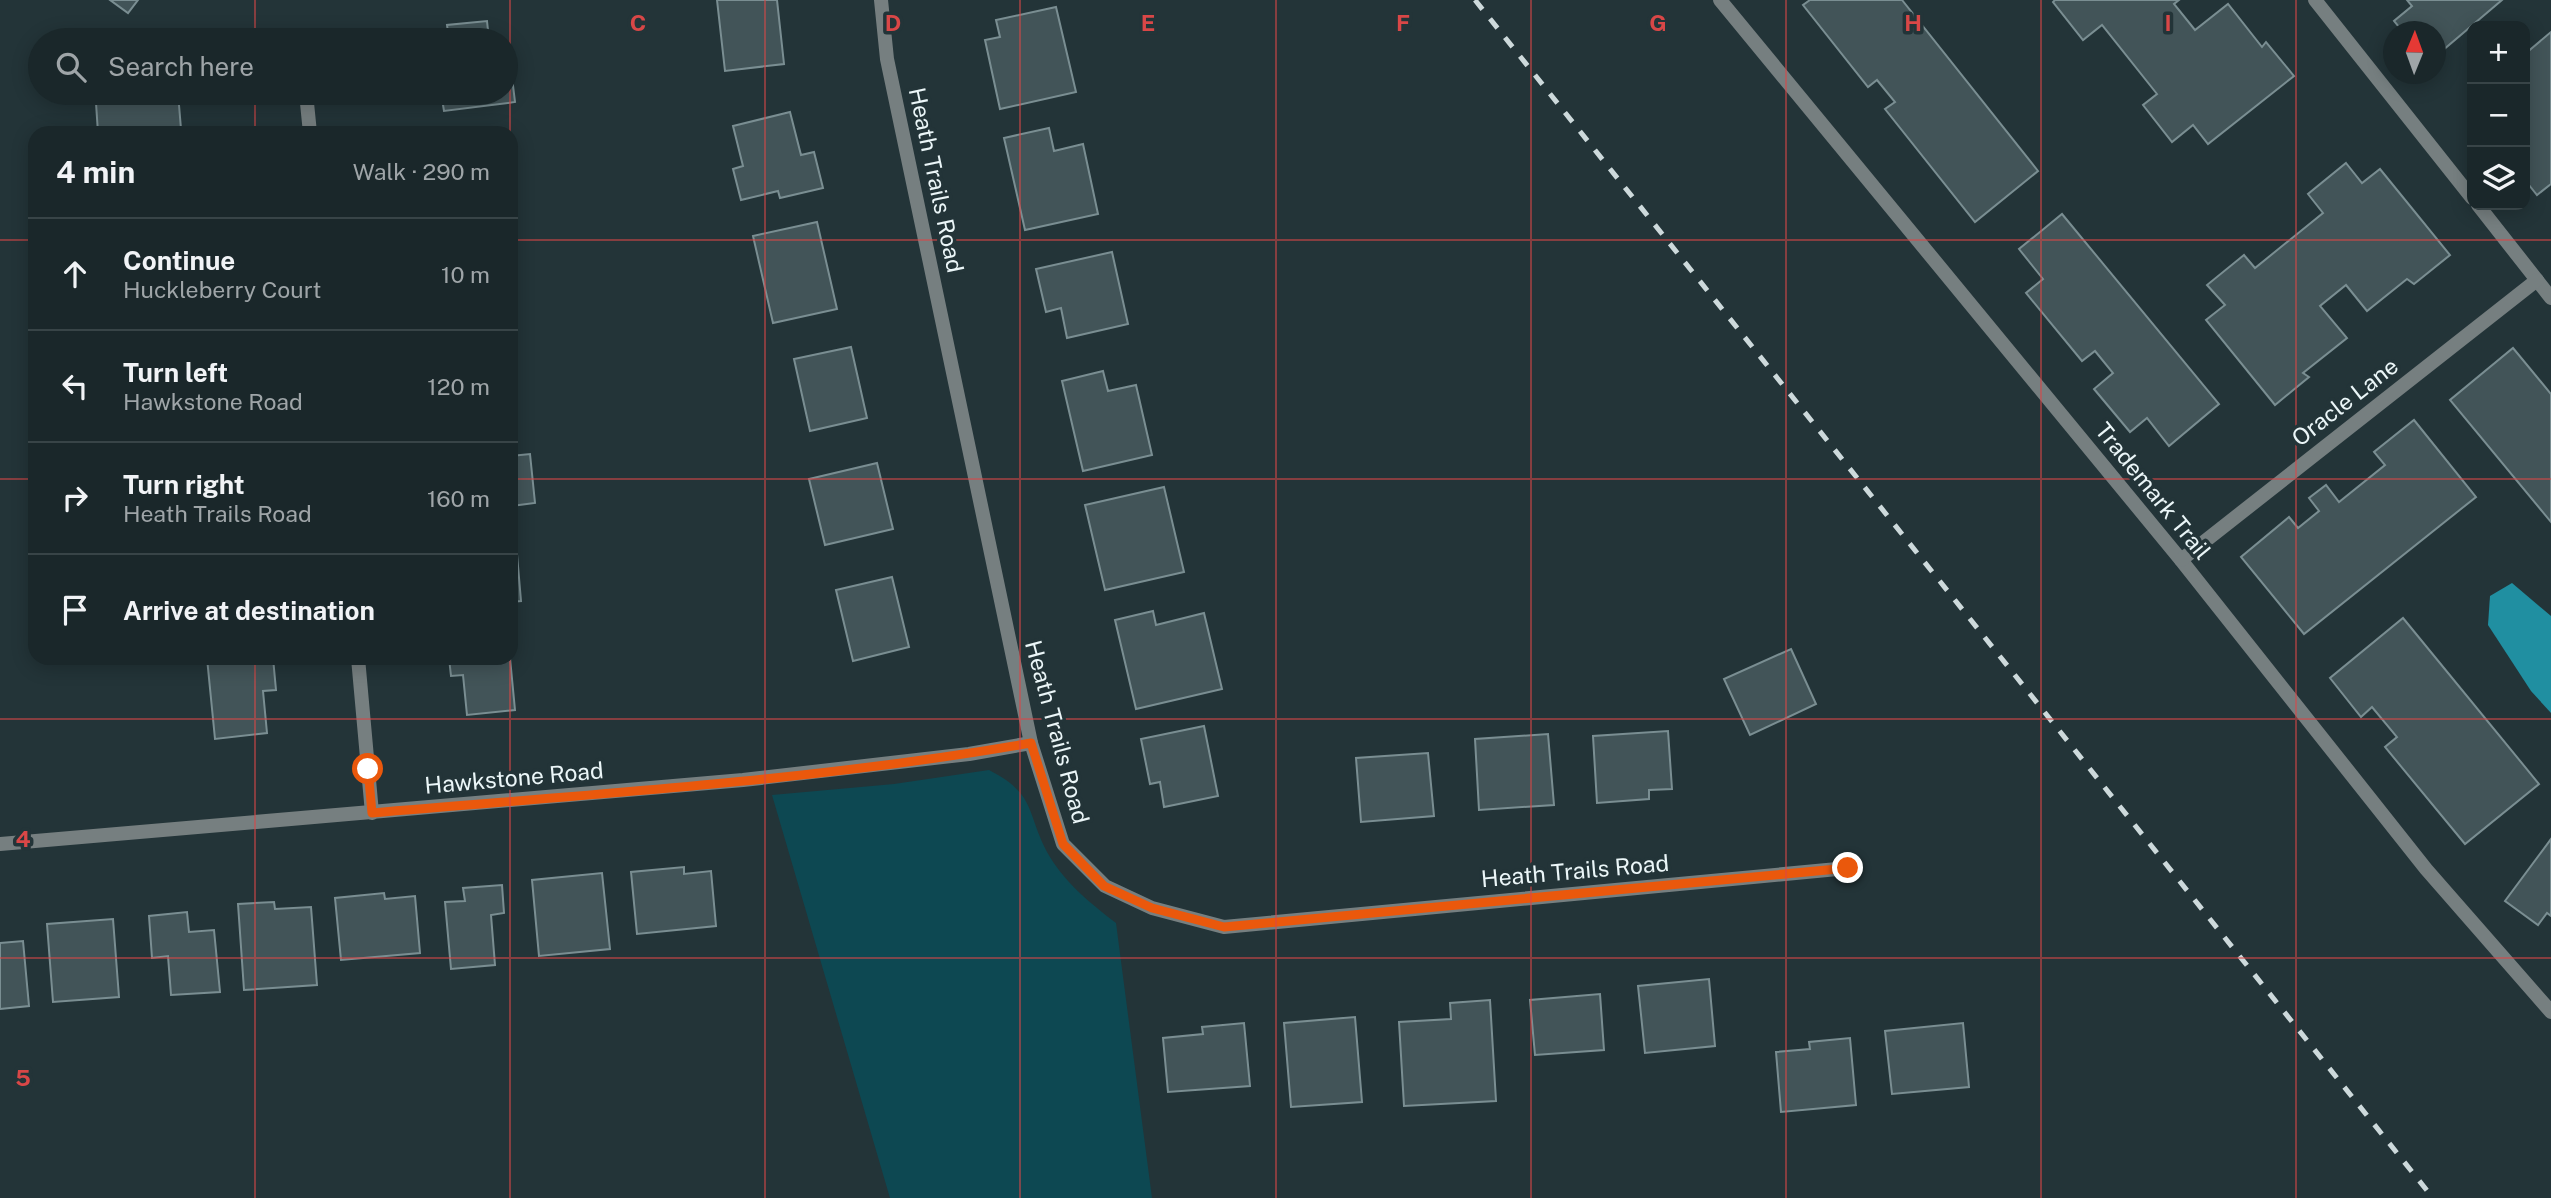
<!DOCTYPE html>
<html lang="en">
<head>
<meta charset="utf-8">
<style>
	body { margin:0; font-family:"Public Sans",sans-serif; background:#232f32; color:#f1f3f6 }
	.controls { position:absolute; right:21px; top:21px; display:grid; overflow:hidden; border-radius:14px; box-shadow:0 4px 18px #0003 }
	.controls button { width:63px; height:63px; display:grid; place-items:center; padding:0; border:0; border-bottom:2px solid #384447; background:#1a272a; color:#f1f3f6; font:35px sans-serif }
	.compass { position:absolute; left:2383px; top:21px; width:63px; height:63px; border-radius:50%; background:#1a272a; box-shadow:0 4px 18px #0003; rotate:1deg }
	.stop { position:absolute; width:21px; height:21px; margin:-16px; border:5px solid #ea580c; border-radius:50%; background:#fff }
	.stop.end { background:#ea580c; border-color:#fff; box-shadow:0 2px 7px #0008 }
	.list { margin:0; padding:0; list-style:none }
	h2 { display:flex; justify-content:space-between; align-items:center; height:91px; margin:0; padding:0 28px; font-size:30px }
	h2 small { font-size:23px; font-weight:400; color:#9fa5a8 }
	.list li { display:grid; grid-template-columns:46px 1fr auto; gap:21px; align-items:center; box-sizing:border-box; height:112px; padding:0 28px; border-top:2px solid #384447 }
	.list b { display:block; font-size:26px; white-space:nowrap }
	.list p { margin:0; font-size:23px; white-space:nowrap; color:#9fa5a8 }
	.list em { font-size:23px; font-style:normal; color:#9fa5a8 }
	.icon { flex:none; width:38px; height:38px; fill:none; stroke:currentColor; stroke-width:2; stroke-linecap:round; stroke-linejoin:round }
	.map { position:relative; flex:none; width:2551px; height:1198px; overflow:hidden }
	.search { position:absolute; background:#1a272a; box-shadow:0 4px 18px #0003; left:28px; top:28px; width:490px; height:77px; display:flex; align-items:center; gap:18px; box-sizing:border-box; padding:0 24px; border-radius:38px; color:#9fa5a8; font-size:26px }
	.panel { position:absolute; background:#1a272a; box-shadow:0 4px 18px #0003; left:28px; top:126px; width:490px; height:539px; border-radius:21px }
	.map>svg:first-child { display:block }
	.green { fill:#0d4852 }
	.water { fill:#208fa1 }
	.building { fill:#425458; stroke:#7a8e92; stroke-width:2 }
	.lines { fill:none; stroke-linecap:round; stroke-linejoin:round }
	.street { stroke:#767f80; stroke-width:14 }
	.rail { stroke:#cdd9db; stroke-width:5; stroke-dasharray:12 12; stroke-linecap:butt }
	.route { stroke:#ea580c; stroke-width:9 }
	.grid { fill:none; stroke:#d94747; stroke-width:2; stroke-opacity:0.55 }
	.labels { text-anchor:middle; stroke-width:7; stroke-linejoin:round; paint-order:stroke }
	.street-label { font-size:23px; fill:#ebf6f8; stroke:#233438 }
	.grid-label { font-size:23px; text-anchor:middle; font-weight:bold; fill:#d94747; stroke:#233438; stroke-width:7; stroke-linejoin:round; paint-order:stroke }
</style>
</head>
<body>
<div class="map">
<svg width="2551" height="1198" viewBox="0 0 2551 1198">
	<rect width="100%" height="100%" fill="#233438"/>
	<path class="green" d="M 989,770 C 1036,794 1026,812 1047,852 C 1063,881 1090,903 1116,923 L 1152,1198 L 890,1198 L 772,795 L 894,784 Z"/>
	<path class="water" d="M 2512,583 L 2551,616 L 2551,713 L 2531,691 L 2488,625 L 2490,596 Z"/>
	<g class="building">
		<path d="M 110,0 L 138,0 L 128,13 Z"/>
		<path d="M 717,0 L 777,0 L 784,64 L 725,71 Z"/>
		<path d="M 1810,0 L 1902,0 L 2038,171 L 1975,222 L 1885,109 L 1895,102 L 1877,80 L 1868,87 L 1803,5 Z"/>
		<path d="M 2055,0 L 2179,0 L 2174,4 L 2195,30 L 2228,4 L 2262,47 L 2266,42 L 2294,76 L 2208,144 L 2193,125 L 2172,142 L 2143,105 L 2157,94 L 2102,25 L 2083,40 L 2053,2 Z"/>
		<path d="M 2407,0 L 2502,0 L 2436,56 L 2436,32 L 2403,32 L 2394,21 L 2412,6 Z"/>
		<path d="M 1056,7 L 1076,92 L 1000,109 L 985,40 L 1000,37 L 996,20 Z"/>
		<path d="M 487,21 L 489,40 L 449,40 L 447,25 Z"/>
		<path d="M 2551,32 L 2551,184 L 2537,195 L 2525,180 L 2525,54 Z"/>
		<path d="M 506,53 L 509,53 L 515,102 L 444,111 L 441,93 L 506,93 Z"/>
		<path d="M 115,93 L 178,93 L 181,129 L 98,133 L 96,103 L 115,101 Z"/>
		<path d="M 790,112 L 801,155 L 814,152 L 823,188 L 780,198 L 778,191 L 741,200 L 733,169 L 743,166 L 733,126 Z"/>
		<path d="M 1049,128 L 1054,151 L 1083,144 L 1098,214 L 1025,230 L 1004,138 Z"/>
		<path d="M 2346,163 L 2362,183 L 2380,169 L 2450,255 L 2414,284 L 2407,279 L 2367,311 L 2346,285 L 2320,306 L 2347,338 L 2303,373 L 2309,377 L 2275,405 L 2206,320 L 2225,305 L 2207,285 L 2244,255 L 2255,268 L 2323,213 L 2308,194 Z"/>
		<path d="M 2062,214 L 2219,404 L 2169,446 L 2147,418 L 2130,432 L 2094,389 L 2113,373 L 2095,351 L 2082,361 L 2026,293 L 2043,279 L 2019,249 Z"/>
		<path d="M 817,222 L 837,309 L 773,323 L 753,236 Z"/>
		<path d="M 1112,252 L 1128,324 L 1067,338 L 1061,308 L 1046,312 L 1036,269 Z"/>
		<path d="M 851,347 L 867,418 L 810,431 L 794,359 Z"/>
		<path d="M 2513,348 L 2551,394 L 2551,522 L 2450,400 Z"/>
		<path d="M 1103,371 L 1108,391 L 1136,385 L 1152,455 L 1083,471 L 1062,381 Z"/>
		<path d="M 2414,420 L 2476,497 L 2304,634 L 2241,557 L 2289,517 L 2298,528 L 2319,511 L 2309,498 L 2326,485 L 2339,502 L 2385,465 L 2374,452 Z"/>
		<path d="M 530,454 L 535,503 L 511,506 L 511,456 Z"/>
		<path d="M 877,463 L 893,529 L 825,545 L 809,479 Z"/>
		<path d="M 1164,487 L 1184,572 L 1105,590 L 1085,505 Z"/>
		<path d="M 511,531 L 515,531 L 521,601 L 511,602 Z"/>
		<path d="M 892,577 L 909,647 L 853,661 L 836,590 Z"/>
		<path d="M 1153,611 L 1156,625 L 1204,613 L 1222,689 L 1136,709 L 1115,620 Z"/>
		<path d="M 2403,618 L 2539,784 L 2465,844 L 2385,747 L 2397,737 L 2372,707 L 2361,717 L 2330,678 Z"/>
		<path d="M 1791,649 L 1816,704 L 1750,735 L 1724,679 Z"/>
		<path d="M 207,658 L 273,658 L 276,690 L 263,691 L 267,733 L 215,739 Z"/>
		<path d="M 449,658 L 510,658 L 515,710 L 467,715 L 463,675 L 451,676 Z"/>
		<path d="M 1204,726 L 1218,796 L 1164,807 L 1160,782 L 1150,784 L 1141,739 Z"/>
		<path d="M 1668,731 L 1672,789 L 1649,790 L 1649,799 L 1597,803 L 1593,736 Z"/>
		<path d="M 1548,734 L 1554,805 L 1479,810 L 1475,739 Z"/>
		<path d="M 1428,753 L 1434,816 L 1361,822 L 1356,758 Z"/>
		<path d="M 2551,839 L 2551,916 L 2547,913 L 2538,925 L 2505,901 Z"/>
		<path d="M 684,867 L 684,874 L 711,871 L 716,926 L 637,934 L 631,872 Z"/>
		<path d="M 602,873 L 610,949 L 539,956 L 532,880 Z"/>
		<path d="M 502,885 L 504,913 L 491,915 L 495,965 L 451,969 L 445,902 L 465,901 L 463,888 Z"/>
		<path d="M 384,893 L 385,899 L 415,896 L 420,953 L 341,960 L 335,898 Z"/>
		<path d="M 274,902 L 275,909 L 311,907 L 317,985 L 244,990 L 238,904 Z"/>
		<path d="M 187,912 L 189,932 L 214,930 L 220,992 L 171,995 L 168,956 L 152,958 L 149,916 Z"/>
		<path d="M 113,919 L 119,997 L 53,1002 L 47,924 Z"/>
		<path d="M 23,941 L 29,1006 L 0,1009 L 0,943 Z"/>
		<path d="M 1709,979 L 1715,1046 L 1645,1053 L 1638,986 Z"/>
		<path d="M 1600,994 L 1604,1050 L 1535,1055 L 1530,1000 Z"/>
		<path d="M 1490,1000 L 1496,1101 L 1404,1106 L 1399,1022 L 1451,1019 L 1450,1003 Z"/>
		<path d="M 1355,1017 L 1362,1102 L 1291,1107 L 1284,1023 Z"/>
		<path d="M 1244,1023 L 1250,1086 L 1168,1092 L 1163,1038 L 1203,1034 L 1202,1027 Z"/>
		<path d="M 1963,1023 L 1969,1087 L 1892,1094 L 1885,1031 Z"/>
		<path d="M 1850,1038 L 1856,1105 L 1781,1112 L 1776,1052 L 1810,1049 L 1809,1042 Z"/>
	</g>
	<g class="lines">
		<g class="street">
			<path d="M 881,0 L 887,59 L 1031,743 L 1063,844 L 1105,886 L 1152,908 L 1224,927 L 1848,868"/>
			<path d="M 1720,0 L 2181,560 L 2426,869 L 2551,1012"/>
			<path d="M 2315,0 L 2472,198"/>
			<path d="M 301,39 L 302,40"/>
			<path d="M 306,93 L 310,133"/>
			<path d="M 2478,205 L 2551,298"/>
			<path d="M 2181,560 L 2537,280"/>
			<path d="M 358,658 L 372,813"/>
			<path d="M 0,844 L 743,780 L 969,754 L 1031,743"/>
		</g>
		<path class="rail" d="M 1475,0 L 2433,1198"/>
	</g>
	<g class="lines">
		<path class="route" d="M 368,769 L 372,813 C 592,794 814,781 1031,743 L 1063,844 L 1104,886 L 1152,908 L 1224,927 L 1848,868"/>
	</g>
	<path class="grid" d="M 255,0 L 255,40M 510,0 L 510,133M 765,0 L 765,1198M 1020,0 L 1020,1198M 1276,0 L 1276,1198M 1531,0 L 1531,1198M 1786,0 L 1786,1198M 2041,0 L 2041,1198M 2296,0 L 2296,1198M 255,93 L 255,133M 0,240 L 35,240M 511,240 L 2551,240M 0,479 L 35,479M 511,479 L 2551,479M 255,658 L 255,1198M 510,658 L 510,1198M 0,719 L 2551,719M 0,958 L 2551,958"/>
	<g class="labels">
		<g class="street-label">
			<text transform="translate(936 180) rotate(78)" y="8">Heath Trails Road</text>
			<text transform="translate(2345 402) rotate(-38)" y="8">Oracle Lane</text>
			<text transform="translate(2153 491) rotate(51)" y="8">Trademark Trail</text>
			<text transform="translate(1057 732) rotate(75)" y="8">Heath Trails Road</text>
			<text transform="translate(514 778) rotate(-5)" y="8">Hawkstone Road</text>
			<text transform="translate(1575 871) rotate(-5)" y="8">Heath Trails Road</text>
		</g>
	</g>
	<g class="grid-label">
		<text x="638" y="31">C</text>
		<text x="893" y="31">D</text>
		<text x="1148" y="31">E</text>
		<text x="1403" y="31">F</text>
		<text x="1658" y="31">G</text>
		<text x="1913" y="31">H</text>
		<text x="2168" y="31">I</text>
		<text x="23" y="847">4</text>
		<text x="23" y="1086">5</text>
	</g>
</svg>
<div class="controls">
<button>+</button>
<button>−</button>
<button><svg class="icon" aria-label="layers" viewBox="0 0 24 24"><path d="M12 4l9 5-9 5-9-5zM3 14l9 5 9-5"/></svg></button>
</div>
<svg class="compass" viewBox="-18 -18 36 36"><path d="M0-13l5 13h-10z" fill="#e53935"/><path d="M0 13l5-13h-10z" fill="#9fa5a8"/></svg>
<div class="stop" style="left:368px;top:769px"></div>
<div class="stop end" style="left:1848px;top:868px"></div>
<div class="search"><svg class="icon" aria-label="search" viewBox="0 0 24 24"><circle cx="10" cy="10" r="6"/><path d="M15 15l6 6"/></svg>Search here</div>
<section class="panel">
<h2>4 min<small>Walk · 290 m</small></h2>
<ul class="list">
<li><svg class="icon" aria-label="ahead" viewBox="0 0 24 24"><path d="M12 20V5M6 11l6-6 6 6"/></svg><div><b>Continue</b><p>Huckleberry Court</p></div><em>10 m</em></li>
<li><svg class="icon" aria-label="left" viewBox="0 0 24 24"><path d="M17 20v-9H6M10 6l-5 5 5 5"/></svg><div><b>Turn left</b><p>Hawkstone Road</p></div><em>120 m</em></li>
<li><svg class="icon" aria-label="right" viewBox="0 0 24 24"><path d="M7 20v-9h11M14 6l5 5-5 5"/></svg><div><b>Turn right</b><p>Heath Trails Road</p></div><em>160 m</em></li>
<li><svg class="icon" aria-label="arrive" viewBox="0 0 24 24"><path d="M6 21V4h12l-3 4 3 4H6"/></svg><div><b>Arrive at destination</b></div></li>
</ul>
</section>
</div>
</body>
</html>
